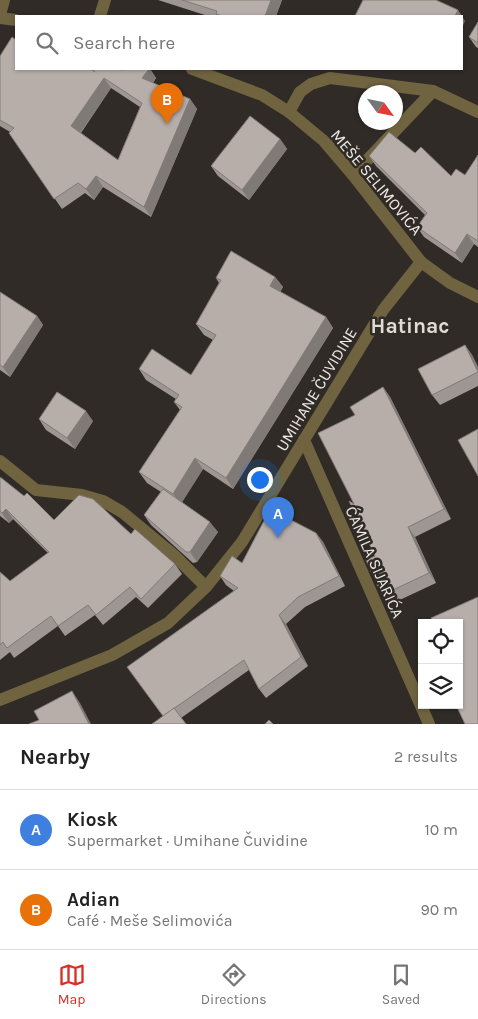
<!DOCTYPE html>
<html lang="en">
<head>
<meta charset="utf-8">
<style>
	body { margin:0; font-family:Karla,sans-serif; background:#f2f2f2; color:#222 }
	.controls { position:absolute; right:15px; bottom:15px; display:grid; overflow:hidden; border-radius:0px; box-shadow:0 1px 4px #0004 }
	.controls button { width:45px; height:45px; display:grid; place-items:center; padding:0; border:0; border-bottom:1px solid #e0e0e0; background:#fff; color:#222; font:25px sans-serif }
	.compass { position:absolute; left:358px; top:85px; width:45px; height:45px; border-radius:50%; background:#fff; box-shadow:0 1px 4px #0004; rotate:123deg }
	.you { position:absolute; left:259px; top:479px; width:18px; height:18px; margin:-12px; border:4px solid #fff; border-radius:50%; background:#1a73e8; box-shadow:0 0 0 8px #1a73e833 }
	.badge { display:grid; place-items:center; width:32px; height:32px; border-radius:50%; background:#d93025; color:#fff; font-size:16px; font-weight:700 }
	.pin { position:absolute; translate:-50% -41px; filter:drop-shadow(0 1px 2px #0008) }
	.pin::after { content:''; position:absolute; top:26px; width:18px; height:15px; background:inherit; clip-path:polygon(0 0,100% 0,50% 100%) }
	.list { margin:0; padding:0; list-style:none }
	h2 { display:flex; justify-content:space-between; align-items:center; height:65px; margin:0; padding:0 20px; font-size:21px }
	h2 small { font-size:16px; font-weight:400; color:#767676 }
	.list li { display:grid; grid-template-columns:32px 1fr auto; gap:15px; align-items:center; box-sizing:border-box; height:80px; padding:0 20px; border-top:1px solid #e0e0e0 }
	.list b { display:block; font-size:19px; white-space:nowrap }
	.list p { margin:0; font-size:16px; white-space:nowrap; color:#767676 }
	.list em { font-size:16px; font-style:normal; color:#767676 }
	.icon { flex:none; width:28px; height:28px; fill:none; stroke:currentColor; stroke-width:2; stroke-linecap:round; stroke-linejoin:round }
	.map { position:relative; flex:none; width:478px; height:724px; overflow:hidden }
	.search { position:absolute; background:#fff; box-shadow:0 1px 4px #0004; left:15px; right:15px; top:15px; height:55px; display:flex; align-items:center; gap:12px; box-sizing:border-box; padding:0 18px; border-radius:0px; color:#767676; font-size:19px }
	.sheet { height:225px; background:#fff }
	nav { display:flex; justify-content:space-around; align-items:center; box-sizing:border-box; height:70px; border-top:1px solid #e0e0e0; background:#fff; font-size:14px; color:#767676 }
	nav a { display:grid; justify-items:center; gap:2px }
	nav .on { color:#d93025 }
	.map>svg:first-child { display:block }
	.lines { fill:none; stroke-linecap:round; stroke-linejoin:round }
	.street { stroke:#6f6340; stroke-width:12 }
	.wall { fill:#9d9692; fill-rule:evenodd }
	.shaded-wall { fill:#807a77 }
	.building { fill:#b7aeaa; stroke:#807a77; fill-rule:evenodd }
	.labels { text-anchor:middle; stroke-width:5; stroke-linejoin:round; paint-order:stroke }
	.street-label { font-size:16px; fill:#edeae6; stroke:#302b26 }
	.district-label { font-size:21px; font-weight:bold; fill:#e1dbd4; stroke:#302b26 }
</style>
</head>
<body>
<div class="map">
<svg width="478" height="724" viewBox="0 0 478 724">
	<rect width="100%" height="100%" fill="#302b26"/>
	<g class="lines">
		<g class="street">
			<path d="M 0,15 L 4,0"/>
			<path d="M 100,16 L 105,0"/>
			<path d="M 0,18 L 16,20"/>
			<path d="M 192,69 L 262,95 L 289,112 L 324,141 L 353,175 L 421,262 L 450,283 L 478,297"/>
			<path d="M 289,112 L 300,92 L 311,84 L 330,78 L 433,91 L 478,112"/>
			<path d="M 353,175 L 433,91"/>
			<path d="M 304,440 L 429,724"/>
			<path d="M 0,461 L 36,490 L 82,495 L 103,501 L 122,512 L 174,555 L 206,587"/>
			<path d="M 0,700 L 112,655 L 168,623 L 206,587 L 242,542 L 383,310 L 421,262"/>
		</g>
	</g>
	<g class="wall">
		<path d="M 158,0 L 282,0 L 276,16 L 208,16 Z"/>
		<path d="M 478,22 L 478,48 L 476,47 L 469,37 Z"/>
		<path d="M 0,56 L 16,69 L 122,70 L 123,69 L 150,69 L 156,78 L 153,83 L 190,99 L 197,109 L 151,217 L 103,187 L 94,200 L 85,193 L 62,209 L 9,133 L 10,132 L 0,126 ZM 111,88 L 140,107 L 118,160 L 81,133 Z"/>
		<path d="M 280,139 L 287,149 L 249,200 L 218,176 L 211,166 Z"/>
		<path d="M 415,153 L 451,176 L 465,175 L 478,155 L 478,247 L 474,244 L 462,263 L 424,237 L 417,227 L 425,215 L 376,166 L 369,156 Z"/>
		<path d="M 275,277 L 283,287 L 280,292 L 326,317 L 333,328 L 233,489 L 203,469 L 182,502 L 218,532 L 197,562 L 193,563 L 151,525 L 144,515 L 161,492 L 147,483 L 139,472 L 180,410 L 174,402 L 176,399 L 146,380 L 139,369 L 191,375 L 213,340 L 204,335 L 196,324 L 219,283 L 216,278 Z"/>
		<path d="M 0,292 L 37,316 L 43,325 L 10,377 L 0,370 Z"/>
		<path d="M 465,345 L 472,355 L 478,367 L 478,386 L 440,405 L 432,395 Z"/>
		<path d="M 383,387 L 390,397 L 451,519 L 415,537 L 436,583 L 389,605 L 382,595 L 375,556 L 354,504 L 355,415 Z"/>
		<path d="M 39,419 L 93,421 L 75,449 L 46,430 Z"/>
		<path d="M 0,477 L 54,520 L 131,534 L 175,564 L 182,574 L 148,608 L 136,597 L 103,625 L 95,615 L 65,636 L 58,626 L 14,658 L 10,652 L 0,660 L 0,572 L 10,581 L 48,553 L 13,519 L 9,523 L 0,516 Z"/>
		<path d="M 316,533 L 323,542 L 345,586 L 305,607 L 286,624 L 308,666 L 266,698 L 259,689 L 249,670 L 181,718 L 163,716 L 234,591 L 226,585 L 220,576 L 242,563 Z"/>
	</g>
	<g class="shaded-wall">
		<path d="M 271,0 L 282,0 L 276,16 L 265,16 Z"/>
		<path d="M 458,10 L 465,21 L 462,28 L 462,16 L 455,16 Z"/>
		<path d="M 149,69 L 150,69 L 156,78 L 149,89 L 142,78 Z"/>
		<path d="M 104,78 L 111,88 L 78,136 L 71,126 Z"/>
		<path d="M 190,99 L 197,109 L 151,217 L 144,207 Z"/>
		<path d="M 280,139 L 287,149 L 249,200 L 242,190 Z"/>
		<path d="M 96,176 L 103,187 L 94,200 L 86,189 Z"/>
		<path d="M 467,234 L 474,244 L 462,263 L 455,253 Z"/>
		<path d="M 275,277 L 283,287 L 278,297 L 270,286 Z"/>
		<path d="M 37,316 L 43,325 L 10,377 L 3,367 Z"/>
		<path d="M 326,317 L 333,328 L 233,489 L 226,478 Z"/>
		<path d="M 465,345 L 472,355 L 478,367 L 478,372 Z"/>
		<path d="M 383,387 L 390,397 L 451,519 L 444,509 Z"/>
		<path d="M 86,411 L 93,421 L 75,449 L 67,438 Z"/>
		<path d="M 195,458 L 203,469 L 181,504 L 173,494 Z"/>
		<path d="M 6,509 L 13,519 L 9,523 L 2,513 Z"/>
		<path d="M 210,522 L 218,532 L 197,562 L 190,552 Z"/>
		<path d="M 408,527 L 415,537 L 436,583 L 429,573 Z"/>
		<path d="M 316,533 L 323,542 L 345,586 L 339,576 Z"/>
		<path d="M 279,615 L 286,624 L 308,666 L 301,657 Z"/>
		<path d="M 72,691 L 80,703 L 91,724 L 89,724 Z"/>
	</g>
	<g class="building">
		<path d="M 182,0 L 271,0 L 265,16 L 222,16 L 216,14 L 217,11 Z"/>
		<path d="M 363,0 L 436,0 L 458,10 L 455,16 L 355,16 Z"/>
		<path d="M 478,22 L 478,43 L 469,37 Z"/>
		<path d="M 12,37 L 16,40 L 16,69 L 91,69 L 95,72 L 92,69 L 119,69 L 122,70 L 123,69 L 149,69 L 142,78 L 190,99 L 144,207 L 96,176 L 86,189 L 78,183 L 54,199 L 9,133 L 14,128 L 0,120 L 0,56 ZM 104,78 L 142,103 L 118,160 L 71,126 Z"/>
		<path d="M 250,116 L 280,139 L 242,190 L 211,166 Z"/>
		<path d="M 389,132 L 415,153 L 421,147 L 451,176 L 456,169 L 465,175 L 478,155 L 478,241 L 467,234 L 455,253 L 417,227 L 427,213 L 369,156 Z"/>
		<path d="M 231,251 L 275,277 L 270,286 L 326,317 L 226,478 L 195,458 L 173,494 L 139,472 L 182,407 L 174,402 L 179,395 L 139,369 L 152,349 L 191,375 L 216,335 L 196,324 L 221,280 L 216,278 Z"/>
		<path d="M 0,292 L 37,316 L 3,367 L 0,365 Z"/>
		<path d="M 465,345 L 478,372 L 432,395 L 418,369 Z"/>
		<path d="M 383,387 L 444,509 L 408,527 L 429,573 L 382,595 L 366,560 L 375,556 L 349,501 L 354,504 L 318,433 L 355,415 L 350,407 Z"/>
		<path d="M 57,392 L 86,411 L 67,438 L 39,419 Z"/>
		<path d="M 478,429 L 478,476 L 458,440 Z"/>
		<path d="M 0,477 L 24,496 L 27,493 L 54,520 L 79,495 L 93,499 L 131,534 L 135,529 L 175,564 L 141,599 L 130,587 L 96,615 L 88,605 L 58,626 L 51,616 L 7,648 L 3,642 L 0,645 L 0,572 L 10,581 L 49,552 L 6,509 L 2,513 L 0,511 Z"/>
		<path d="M 163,489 L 210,522 L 190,552 L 186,552 L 144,515 Z"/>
		<path d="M 270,509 L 316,533 L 339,576 L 298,597 L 279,615 L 301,657 L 259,689 L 244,660 L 163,716 L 127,667 L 238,588 L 220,576 L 232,556 L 242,563 Z"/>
		<path d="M 478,597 L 478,724 L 465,724 L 456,705 L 459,705 L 459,623 L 433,623 L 431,618 Z"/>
		<path d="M 72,691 L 89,724 L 29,724 L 39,720 L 34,711 Z"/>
		<path d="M 174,708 L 186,724 L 152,724 Z"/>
		<path d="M 269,720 L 273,724 L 265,724 Z"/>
	</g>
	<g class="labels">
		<g class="street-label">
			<text transform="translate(377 182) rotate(50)" y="6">MEŠE SELIMOVIĆA</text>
			<text transform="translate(316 389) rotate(-59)" y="6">UMIHANE ČUVIDINE</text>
			<text transform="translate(375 562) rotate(66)" y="6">ĆAMILA SIJARIĆA</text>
		</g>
		<g class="district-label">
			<text x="410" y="333">Hatinac</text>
		</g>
	</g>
</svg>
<div class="controls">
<button><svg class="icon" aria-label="locate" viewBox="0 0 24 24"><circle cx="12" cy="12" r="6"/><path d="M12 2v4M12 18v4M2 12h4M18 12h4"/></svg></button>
<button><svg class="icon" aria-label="layers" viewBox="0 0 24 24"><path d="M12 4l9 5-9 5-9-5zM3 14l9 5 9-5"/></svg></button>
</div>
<svg class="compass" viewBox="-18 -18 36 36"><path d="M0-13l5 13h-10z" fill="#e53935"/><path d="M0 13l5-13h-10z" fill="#767676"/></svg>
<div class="you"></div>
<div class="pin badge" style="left:278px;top:538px;background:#3f7fe0">A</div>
<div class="pin badge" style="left:167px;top:124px;background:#e8710a">B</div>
<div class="search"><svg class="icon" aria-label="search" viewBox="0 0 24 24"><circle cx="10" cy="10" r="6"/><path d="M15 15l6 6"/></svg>Search here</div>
</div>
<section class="sheet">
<h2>Nearby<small>2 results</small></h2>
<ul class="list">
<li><span class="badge" style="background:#3f7fe0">A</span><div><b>Kiosk</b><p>Supermarket · Umihane Čuvidine</p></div><em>10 m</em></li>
<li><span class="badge" style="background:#e8710a">B</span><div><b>Adian</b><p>Café · Meše Selimovića</p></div><em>90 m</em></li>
</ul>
</section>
<nav>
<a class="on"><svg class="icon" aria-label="map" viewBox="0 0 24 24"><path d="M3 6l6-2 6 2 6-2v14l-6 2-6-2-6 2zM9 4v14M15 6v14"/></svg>Map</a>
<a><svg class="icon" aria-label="directions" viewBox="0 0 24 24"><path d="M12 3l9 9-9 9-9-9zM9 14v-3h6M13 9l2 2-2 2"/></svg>Directions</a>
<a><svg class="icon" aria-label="saved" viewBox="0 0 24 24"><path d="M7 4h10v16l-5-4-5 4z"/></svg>Saved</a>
</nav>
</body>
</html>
